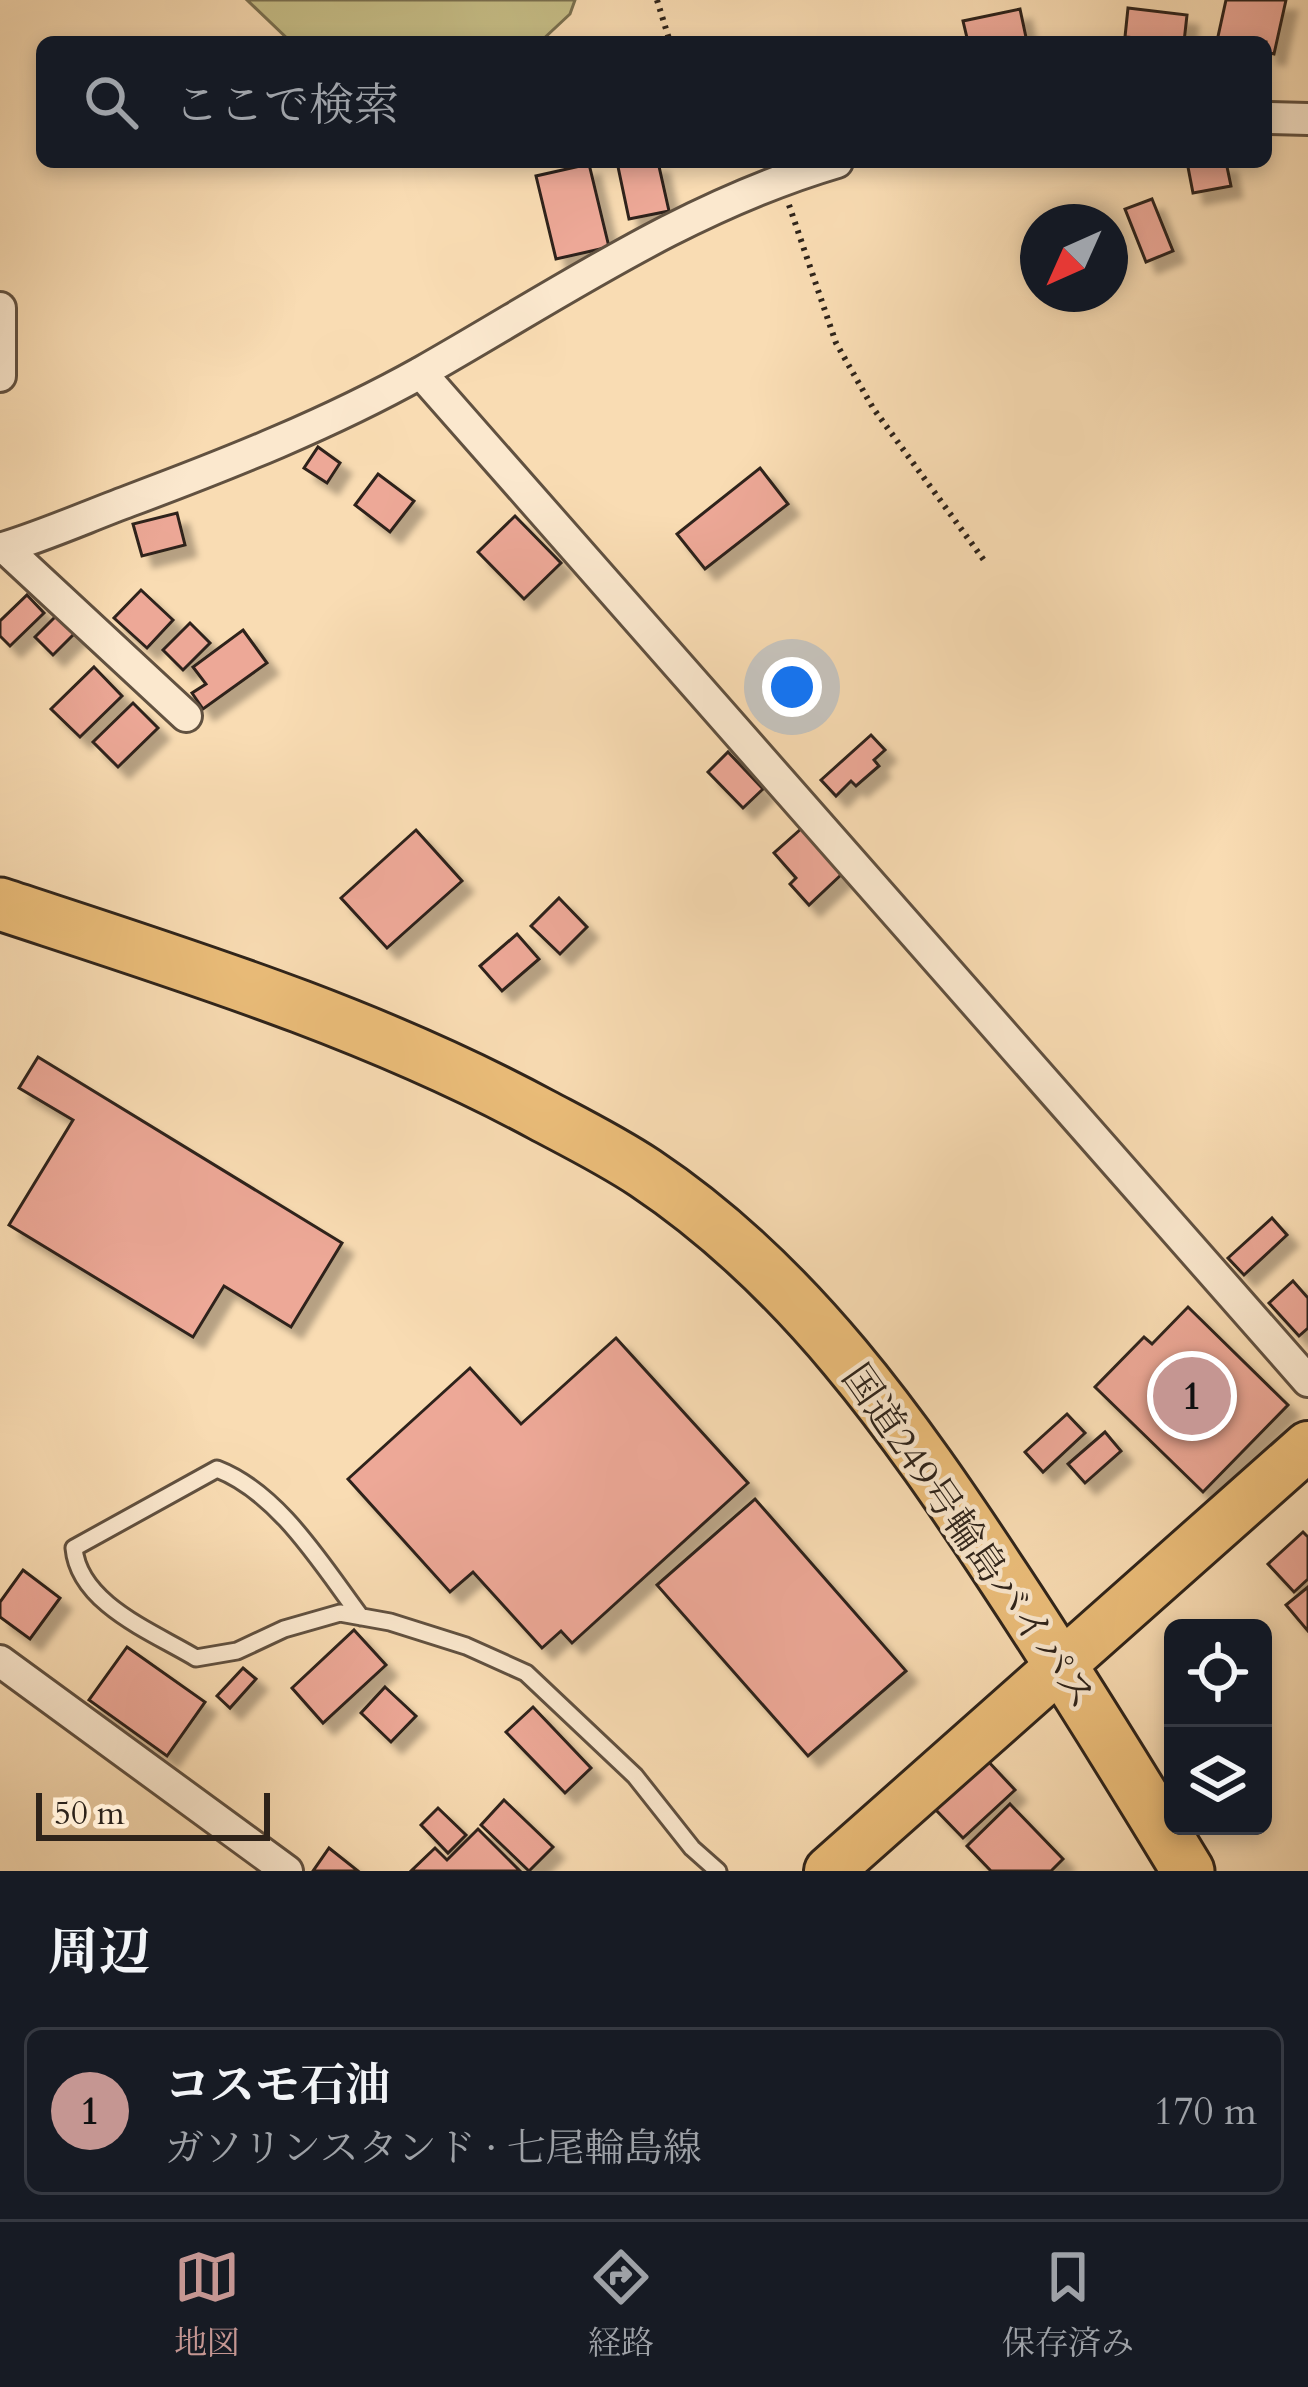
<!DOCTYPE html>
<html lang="ja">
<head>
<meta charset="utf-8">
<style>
	body { margin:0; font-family:Cardo,"Noto Serif JP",serif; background:#20242c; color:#f1f3f6 }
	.controls { position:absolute; right:36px; bottom:36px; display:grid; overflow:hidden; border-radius:18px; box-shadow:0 6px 18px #0003 }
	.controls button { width:108px; height:108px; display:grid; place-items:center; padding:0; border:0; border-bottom:3px solid #363941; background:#171b24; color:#f1f3f6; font:60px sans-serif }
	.compass { position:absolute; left:1020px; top:204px; width:108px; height:108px; border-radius:50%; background:#171b24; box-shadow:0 6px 18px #0003; rotate:225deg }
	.scale { position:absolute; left:36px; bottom:30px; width:234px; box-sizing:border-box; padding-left:12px; border:6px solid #2e231a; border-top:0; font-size:33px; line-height:42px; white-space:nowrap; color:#2e231a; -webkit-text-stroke:9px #fbe8ce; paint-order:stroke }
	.you { position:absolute; left:792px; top:687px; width:42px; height:42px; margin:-30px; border:9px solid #fff; border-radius:50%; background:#1a73e8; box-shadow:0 0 0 18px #1a73e833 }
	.badge { display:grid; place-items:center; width:78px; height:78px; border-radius:50%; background:#c59692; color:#111; font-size:39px; font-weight:700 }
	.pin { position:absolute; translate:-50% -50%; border:6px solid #fff; box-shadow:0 3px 12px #0006 }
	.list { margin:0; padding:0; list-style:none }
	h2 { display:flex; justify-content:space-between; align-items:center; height:156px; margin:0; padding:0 48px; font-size:51px }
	h2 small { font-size:39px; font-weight:400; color:#9ea1a6 }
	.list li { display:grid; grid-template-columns:78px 1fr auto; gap:36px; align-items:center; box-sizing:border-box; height:168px; margin:0 24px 24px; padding:0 24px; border:3px solid #363941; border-radius:18px }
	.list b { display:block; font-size:45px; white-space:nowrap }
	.list p { margin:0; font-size:39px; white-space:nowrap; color:#9ea1a6 }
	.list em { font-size:39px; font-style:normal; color:#9ea1a6 }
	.icon { flex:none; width:66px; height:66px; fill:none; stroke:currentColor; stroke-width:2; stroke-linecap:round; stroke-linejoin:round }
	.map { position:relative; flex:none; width:1308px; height:1871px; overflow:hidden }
	.search { position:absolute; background:#171b24; box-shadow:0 6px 18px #0003; left:36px; right:36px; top:36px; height:132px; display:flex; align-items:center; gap:30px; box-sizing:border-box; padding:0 42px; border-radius:18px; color:#9ea1a6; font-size:45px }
	.sheet { height:348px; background:#171b24 }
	nav { display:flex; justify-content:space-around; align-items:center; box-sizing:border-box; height:168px; border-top:3px solid #363941; background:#171b24; font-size:33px; color:#9ea1a6 }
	nav a { display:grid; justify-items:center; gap:6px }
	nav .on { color:#c59692 }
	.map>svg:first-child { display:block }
	.green { fill:#c6be87; stroke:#7a7050; stroke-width:3 }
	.building { fill:#eda897; stroke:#2e231a; stroke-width:3; filter:url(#shadow) }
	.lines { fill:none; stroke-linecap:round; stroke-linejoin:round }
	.service-casing { stroke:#615140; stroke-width:21 }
	.minor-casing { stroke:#615140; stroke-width:36 }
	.primary-casing { stroke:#2e231a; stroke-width:54 }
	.trunk-casing { stroke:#2e231a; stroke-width:57 }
	.path { stroke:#2e231a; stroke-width:6; stroke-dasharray:3 6; stroke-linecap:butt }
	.service { stroke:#fbe8ce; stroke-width:15 }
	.minor { stroke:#fbe8ce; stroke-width:30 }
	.primary { stroke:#ecbe7a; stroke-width:48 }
	.trunk { stroke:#ecbe7a; stroke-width:51 }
	.labels { text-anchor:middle; stroke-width:9; stroke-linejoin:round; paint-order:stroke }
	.street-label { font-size:39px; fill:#2e231a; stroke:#fbe8ce }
</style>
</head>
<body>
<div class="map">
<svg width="1308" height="1871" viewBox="0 0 1308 1871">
	<defs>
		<filter id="shadow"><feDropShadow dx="11" dy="11" stdDeviation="3" flood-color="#0004"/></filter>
	</defs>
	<rect width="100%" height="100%" fill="#f9dcb3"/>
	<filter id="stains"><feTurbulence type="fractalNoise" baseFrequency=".00167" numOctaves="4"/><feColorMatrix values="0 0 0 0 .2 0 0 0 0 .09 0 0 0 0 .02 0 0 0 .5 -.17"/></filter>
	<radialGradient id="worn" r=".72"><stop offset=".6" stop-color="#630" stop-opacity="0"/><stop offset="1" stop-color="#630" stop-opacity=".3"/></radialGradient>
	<path class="green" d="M 247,0 L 575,0 L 570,14 L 540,42 L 291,42 Z"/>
	<g class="building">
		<path d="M 1226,0 L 1286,0 L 1274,54 L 1266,52 L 1266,42 L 1217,41 Z"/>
		<path d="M 1128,8 L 1187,15 L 1184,42 L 1125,37 Z"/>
		<path d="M 1020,9 L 1027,42 L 968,42 L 963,21 Z"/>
		<path d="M 617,162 L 658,162 L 669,211 L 629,219 Z"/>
		<path d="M 1187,162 L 1226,162 L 1231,186 L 1193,193 Z"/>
		<path d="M 589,164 L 609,247 L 556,259 L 536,176 Z"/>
		<path d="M 1152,199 L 1173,251 L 1146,262 L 1125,209 Z"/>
		<path d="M 318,447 L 340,463 L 327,483 L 304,468 Z"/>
		<path d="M 760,468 L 788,504 L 705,569 L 677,534 Z"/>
		<path d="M 378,474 L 414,501 L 390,532 L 355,505 Z"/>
		<path d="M 177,513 L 185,545 L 142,556 L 133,524 Z"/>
		<path d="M 515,516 L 561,563 L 524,599 L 478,552 Z"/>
		<path d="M 141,590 L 173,620 L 147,648 L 114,618 Z"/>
		<path d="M 27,595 L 44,613 L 10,646 L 0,636 L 0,621 Z"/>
		<path d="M 60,612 L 78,630 L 53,655 L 35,637 Z"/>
		<path d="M 190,623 L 210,643 L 183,670 L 163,650 Z"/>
		<path d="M 243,630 L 267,663 L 203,709 L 192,693 L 206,684 L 193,667 Z"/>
		<path d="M 94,667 L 122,696 L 80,737 L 51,709 Z"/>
		<path d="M 133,703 L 158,728 L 118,767 L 93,742 Z"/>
		<path d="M 871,735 L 885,750 L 874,760 L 879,766 L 856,786 L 851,781 L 836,796 L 821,780 Z"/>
		<path d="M 728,752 L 763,789 L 743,808 L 708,772 Z"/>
		<path d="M 802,828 L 843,873 L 809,905 L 790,884 L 796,878 L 774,853 Z"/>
		<path d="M 416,830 L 462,881 L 387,948 L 341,898 Z"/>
		<path d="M 559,898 L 587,927 L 560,954 L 531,926 Z"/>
		<path d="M 517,934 L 539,959 L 502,991 L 480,966 Z"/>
		<path d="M 38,1057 L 342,1243 L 291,1327 L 224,1286 L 193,1337 L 9,1225 L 73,1120 L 19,1088 Z"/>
		<path d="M 1272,1218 L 1287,1235 L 1244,1275 L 1228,1258 Z"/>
		<path d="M 1293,1281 L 1308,1298 L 1308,1328 L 1299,1336 L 1269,1303 Z"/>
		<path d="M 1188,1307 L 1288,1405 L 1203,1492 L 1095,1387 L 1144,1337 L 1152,1344 Z"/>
		<path d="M 616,1338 L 748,1483 L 572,1643 L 561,1631 L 542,1648 L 473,1572 L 450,1592 L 348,1479 L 470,1368 L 521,1424 Z"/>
		<path d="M 1067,1414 L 1085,1433 L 1043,1472 L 1025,1452 Z"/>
		<path d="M 1105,1432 L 1121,1451 L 1085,1483 L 1068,1464 Z"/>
		<path d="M 755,1499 L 906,1671 L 808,1756 L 657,1585 Z"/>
		<path d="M 1303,1532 L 1308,1537 L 1308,1579 L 1294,1592 L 1268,1564 Z"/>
		<path d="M 23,1570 L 60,1598 L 30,1639 L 0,1617 L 0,1602 Z"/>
		<path d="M 1308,1587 L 1308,1631 L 1286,1605 Z"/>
		<path d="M 354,1630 L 386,1665 L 323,1723 L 292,1688 Z"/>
		<path d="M 127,1647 L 205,1702 L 167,1756 L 89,1700 Z"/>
		<path d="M 243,1668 L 256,1679 L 230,1708 L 217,1696 Z"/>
		<path d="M 385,1687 L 416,1716 L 391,1742 L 361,1713 Z"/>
		<path d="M 533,1707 L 591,1768 L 565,1793 L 506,1732 Z"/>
		<path d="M 986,1759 L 1015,1790 L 963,1838 L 934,1808 Z"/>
		<path d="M 504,1800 L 553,1847 L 529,1871 L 481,1825 Z"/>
		<path d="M 1010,1804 L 1063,1859 L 1051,1871 L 991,1871 L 967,1846 Z"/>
		<path d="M 438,1808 L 466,1835 L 448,1853 L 421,1825 Z"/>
		<path d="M 478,1829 L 520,1871 L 411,1871 L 435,1848 L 447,1860 Z"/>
		<path d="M 329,1848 L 358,1871 L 313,1871 Z"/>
	</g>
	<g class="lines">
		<defs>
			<path id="service" d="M 361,1617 C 322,1565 279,1493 217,1469 L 74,1548 C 79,1604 153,1632 196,1658 L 237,1651 L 284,1629 L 340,1613 L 390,1622 L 466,1646 L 526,1673 L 635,1776 L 692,1848 L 718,1871"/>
			<g id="minor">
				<path d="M 1266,118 L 1308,119"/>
				<path d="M 0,308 L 0,376"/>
				<path d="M 421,373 L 1308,1381"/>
				<path d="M 5,548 L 186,716"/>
				<path d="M 0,549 C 44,536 86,517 129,501 C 228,464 329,424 422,372 C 558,295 684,207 837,162"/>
				<path d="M 0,1661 L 287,1871"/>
			</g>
			<path id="primary" d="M 829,1871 L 1308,1446"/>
			<path id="trunk" d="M 0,904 C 185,965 370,1022 542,1115 C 576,1133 612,1151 645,1173 C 799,1276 904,1426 1004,1578 C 1068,1675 1128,1772 1188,1871"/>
		</defs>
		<use href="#service" class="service-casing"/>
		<use href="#minor" class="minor-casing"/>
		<use href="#primary" class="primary-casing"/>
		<use href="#trunk" class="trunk-casing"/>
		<g class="path">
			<path d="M 657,0 L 670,42"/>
			<path d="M 789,205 L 836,343 L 873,408 L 986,563"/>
		</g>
		<use href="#service" class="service"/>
		<use href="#minor" class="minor"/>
		<use href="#primary" class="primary"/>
		<use href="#trunk" class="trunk"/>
	</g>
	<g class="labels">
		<g class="street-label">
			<text transform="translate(970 1536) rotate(55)" y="14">国道249号輪島バイパス</text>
		</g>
	</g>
	<rect width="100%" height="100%" filter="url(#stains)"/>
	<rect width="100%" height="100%" fill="url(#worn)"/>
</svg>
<div class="controls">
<button><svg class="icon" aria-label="locate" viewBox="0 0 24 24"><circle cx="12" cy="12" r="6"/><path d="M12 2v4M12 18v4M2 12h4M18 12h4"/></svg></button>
<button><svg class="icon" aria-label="layers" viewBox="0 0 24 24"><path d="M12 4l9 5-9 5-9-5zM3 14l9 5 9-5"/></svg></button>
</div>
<svg class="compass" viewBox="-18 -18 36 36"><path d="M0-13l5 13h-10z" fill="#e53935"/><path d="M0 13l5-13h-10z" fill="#9ea1a6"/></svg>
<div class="scale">50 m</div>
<div class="you"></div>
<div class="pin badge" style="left:1192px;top:1396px">1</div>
<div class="search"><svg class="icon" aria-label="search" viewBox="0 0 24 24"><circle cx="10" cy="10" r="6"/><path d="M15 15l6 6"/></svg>ここで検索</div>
</div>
<section class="sheet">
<h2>周辺<small></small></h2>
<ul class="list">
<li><span class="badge">1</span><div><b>コスモ石油</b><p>ガソリンスタンド · 七尾輪島線</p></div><em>170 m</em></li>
</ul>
</section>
<nav>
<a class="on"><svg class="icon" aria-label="map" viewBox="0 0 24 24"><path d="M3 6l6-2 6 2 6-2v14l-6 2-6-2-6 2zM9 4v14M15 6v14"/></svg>地図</a>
<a><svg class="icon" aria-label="directions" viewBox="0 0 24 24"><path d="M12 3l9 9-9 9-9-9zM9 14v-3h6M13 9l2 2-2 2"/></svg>経路</a>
<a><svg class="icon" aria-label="saved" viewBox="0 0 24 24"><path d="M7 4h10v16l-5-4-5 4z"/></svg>保存済み</a>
</nav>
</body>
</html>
